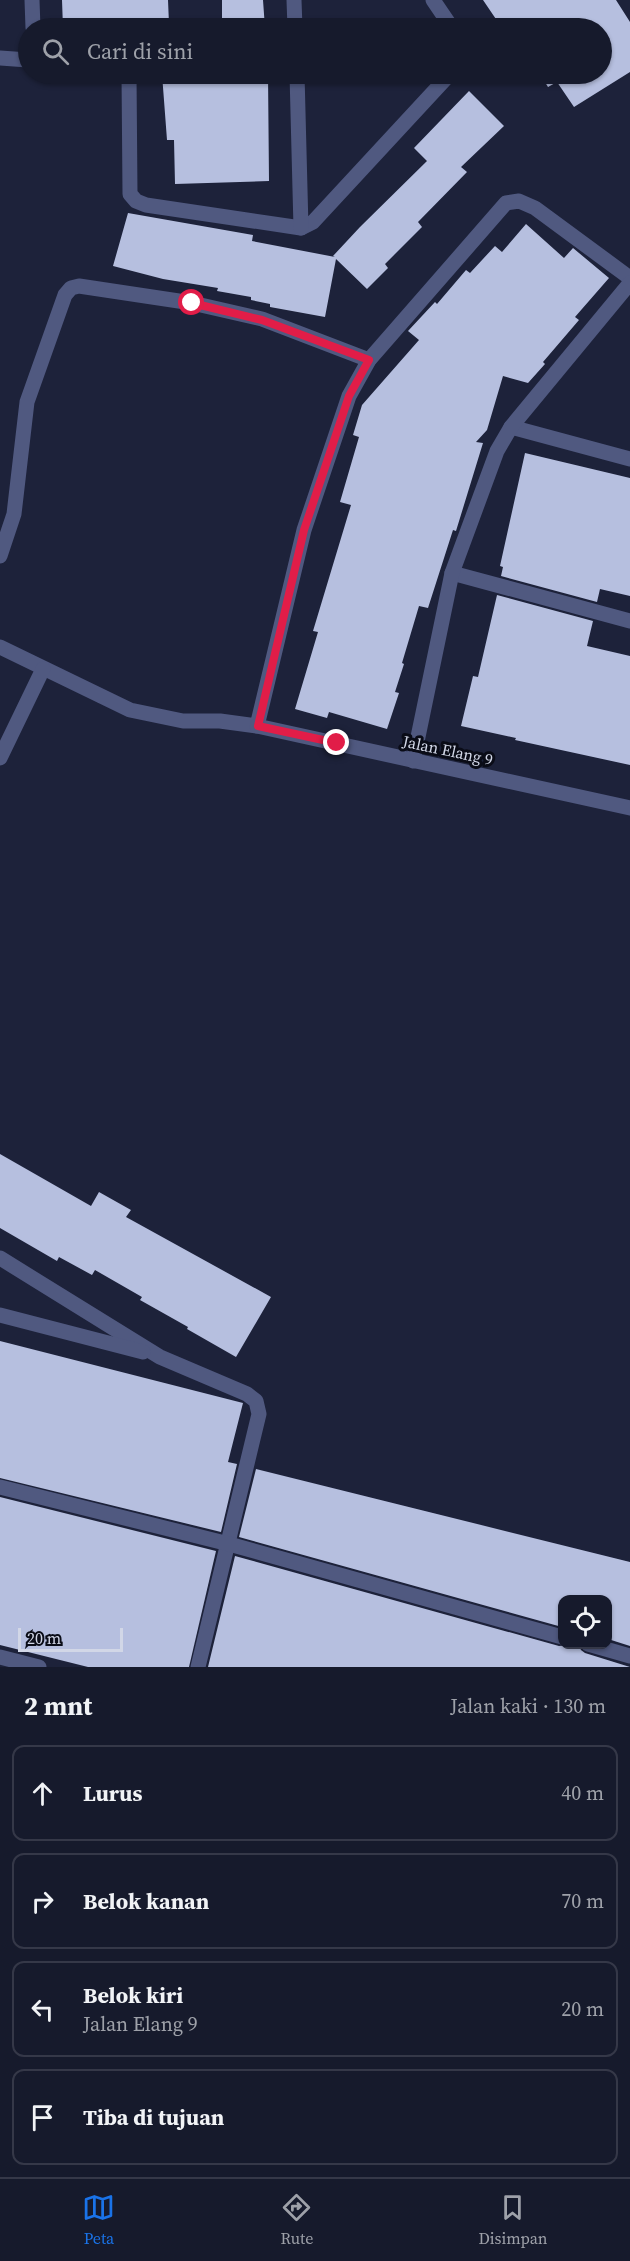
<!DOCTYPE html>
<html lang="id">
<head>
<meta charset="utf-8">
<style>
	body { margin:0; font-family:"Source Serif 4",serif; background:#1f2334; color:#f1f3f6 }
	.controls { position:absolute; right:18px; bottom:18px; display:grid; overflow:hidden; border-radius:12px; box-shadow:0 2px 4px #0004 }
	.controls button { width:54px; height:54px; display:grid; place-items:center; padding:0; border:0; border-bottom:2px solid #353848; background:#161a2c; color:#f1f3f6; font:30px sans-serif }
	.scale { position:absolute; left:18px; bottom:15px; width:105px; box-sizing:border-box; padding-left:6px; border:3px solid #d2d7e7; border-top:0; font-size:16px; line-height:21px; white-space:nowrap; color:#d2d7e7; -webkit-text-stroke:4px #0a0c17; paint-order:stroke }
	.stop { position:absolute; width:18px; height:18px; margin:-14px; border:4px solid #e11d48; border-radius:50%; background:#fff }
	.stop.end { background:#e11d48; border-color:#fff; box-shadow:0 2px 6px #0008 }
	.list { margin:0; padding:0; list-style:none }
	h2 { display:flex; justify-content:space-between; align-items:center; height:78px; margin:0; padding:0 24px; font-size:26px }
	h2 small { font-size:20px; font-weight:400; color:#9ea1a9 }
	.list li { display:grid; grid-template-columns:39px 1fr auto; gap:18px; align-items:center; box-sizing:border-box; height:96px; margin:0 12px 12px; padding:0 12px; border:2px solid #353848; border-radius:12px }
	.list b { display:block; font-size:22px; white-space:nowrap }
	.list p { margin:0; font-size:20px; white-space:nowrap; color:#9ea1a9 }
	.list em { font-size:20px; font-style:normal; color:#9ea1a9 }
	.icon { flex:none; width:33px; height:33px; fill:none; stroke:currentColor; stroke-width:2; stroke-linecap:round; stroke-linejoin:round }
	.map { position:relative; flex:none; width:630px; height:1667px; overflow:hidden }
	.search { position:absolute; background:#161a2c; box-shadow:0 2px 4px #0004; left:18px; right:18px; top:18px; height:66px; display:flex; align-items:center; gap:15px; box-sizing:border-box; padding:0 21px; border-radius:33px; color:#9ea1a9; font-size:22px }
	.sheet { height:510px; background:#161a2c }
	nav { display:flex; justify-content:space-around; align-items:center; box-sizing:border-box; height:84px; border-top:2px solid #353848; background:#161a2c; font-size:16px; color:#9ea1a9 }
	nav a { display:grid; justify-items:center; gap:3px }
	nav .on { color:#1a73e8 }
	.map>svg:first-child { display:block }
	.building { fill:#b6bfdf }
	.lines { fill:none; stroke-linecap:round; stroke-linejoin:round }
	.street { stroke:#505980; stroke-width:15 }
	.route { stroke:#e11d48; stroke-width:8 }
	.labels { text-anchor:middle; stroke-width:6; stroke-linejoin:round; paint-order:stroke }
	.street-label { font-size:16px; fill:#d2d7e7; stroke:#0a0c17 }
</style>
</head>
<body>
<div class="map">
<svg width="630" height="1667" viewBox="0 0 630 1667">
	<rect width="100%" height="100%" fill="#1d223a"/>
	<g class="building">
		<path d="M 62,0 L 168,0 L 169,24 L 222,22 L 222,0 L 263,0 L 265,28 L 63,28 Z"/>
		<path d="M 483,0 L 616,0 L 630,22 L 630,72 L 574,107 L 557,82 L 548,87 L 540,74 L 602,74 L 602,28 L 502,28 Z"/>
		<path d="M 162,74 L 268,74 L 269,181 L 175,184 L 174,140 L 167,140 Z"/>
		<path d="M 469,91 L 504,126 L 461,167 L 467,172 L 418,222 L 422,227 L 385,264 L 388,268 L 367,289 L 336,259 L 325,317 L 270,307 L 270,304 L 251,300 L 251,297 L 217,291 L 218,288 L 163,279 L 113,266 L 128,213 L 253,235 L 252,241 L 335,257 L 333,256 L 360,227 L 427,161 L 414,148 Z"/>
		<path d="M 526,224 L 564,258 L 573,248 L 609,278 L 575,317 L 579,320 L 543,362 L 545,364 L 528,383 L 503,376 L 487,430 L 476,442 L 483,443 L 456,531 L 453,530 L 428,608 L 419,606 L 402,663 L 404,664 L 395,692 L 399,693 L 387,729 L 329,712 L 327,718 L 295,709 L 318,632 L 313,631 L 351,505 L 340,502 L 359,437 L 353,435 L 362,405 L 419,340 L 408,331 L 435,302 L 437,304 L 466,270 L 470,273 L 495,246 L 502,252 Z"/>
		<path d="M 525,453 L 630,478 L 630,596 L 600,589 L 597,602 L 501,576 L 503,567 L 500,566 Z"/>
		<path d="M 497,595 L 593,621 L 587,646 L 630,656 L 630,765 L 515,740 L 516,738 L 461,726 L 473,676 L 478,677 Z"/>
		<path d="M 0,1154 L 91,1206 L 99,1192 L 131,1210 L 126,1217 L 271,1297 L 236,1357 L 187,1329 L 188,1327 L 140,1300 L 142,1297 L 95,1270 L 92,1275 L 59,1257 L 57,1261 L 0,1228 Z"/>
		<path d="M 0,1341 L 243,1403 L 228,1462 L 237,1464 L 221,1532 L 0,1478 Z"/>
		<path d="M 256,1469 L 630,1562 L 630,1646 L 608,1639 L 608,1599 L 562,1599 L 562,1627 L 239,1537 Z"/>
		<path d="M 0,1497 L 216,1551 L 189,1667 L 88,1667 L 0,1645 Z"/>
		<path d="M 235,1556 L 559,1646 L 578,1644 L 581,1650 L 585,1653 L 630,1667 L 208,1667 Z"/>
	</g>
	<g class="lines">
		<g class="street">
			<path d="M 32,0 L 33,28"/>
			<path d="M 294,0 L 295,28"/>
			<path d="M 433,0 L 452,28"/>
			<path d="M 0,58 L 28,60"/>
			<path d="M 129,74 L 130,194 L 136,201 L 146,205 L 301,228 L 313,222 L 450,74"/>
			<path d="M 297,74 L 301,228"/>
			<path d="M 511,427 L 630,459"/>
			<path d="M 0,556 L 14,514 L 27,402 L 65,295 L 71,288 L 79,286 L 192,303 L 262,319 L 369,360"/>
			<path d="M 452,573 L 630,621"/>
			<path d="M 0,647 L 130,710 L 183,721 L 220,721 L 257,726 L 304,530 L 349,396 L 369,360 L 506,203 L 519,201 L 535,208 L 630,278"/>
			<path d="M 257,726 L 630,808"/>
			<path d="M 0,758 L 43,669"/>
			<path d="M 413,761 L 452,573 L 497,451 L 511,427 L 630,283"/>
			<path d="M 0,1258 L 160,1357 L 247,1394 L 256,1401 L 259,1414 L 198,1667"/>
			<path d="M 0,1315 L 143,1352"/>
			<path d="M 0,1487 L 229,1544 L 562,1637"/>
			<path d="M 588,1644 L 630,1656"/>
			<path d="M 0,1657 L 39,1667"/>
		</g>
	</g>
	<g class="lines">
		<path class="route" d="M 192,303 L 262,320 L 369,360 L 349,396 L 304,530 L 258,726 L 337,743"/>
	</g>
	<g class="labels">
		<g class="street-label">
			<text transform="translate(448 750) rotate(12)" y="6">Jalan Elang 9</text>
		</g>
	</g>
</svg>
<div class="controls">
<button><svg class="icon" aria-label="locate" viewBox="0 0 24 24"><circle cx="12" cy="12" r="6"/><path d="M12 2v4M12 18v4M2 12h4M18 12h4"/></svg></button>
</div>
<div class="scale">20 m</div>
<div class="stop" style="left:192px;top:303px"></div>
<div class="stop end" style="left:337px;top:743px"></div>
<div class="search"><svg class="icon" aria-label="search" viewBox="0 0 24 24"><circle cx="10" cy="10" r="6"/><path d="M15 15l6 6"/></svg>Cari di sini</div>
</div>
<section class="sheet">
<h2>2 mnt<small>Jalan kaki · 130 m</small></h2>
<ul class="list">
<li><svg class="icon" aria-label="ahead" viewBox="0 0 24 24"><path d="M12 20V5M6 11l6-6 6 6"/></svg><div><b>Lurus</b></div><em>40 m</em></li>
<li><svg class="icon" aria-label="right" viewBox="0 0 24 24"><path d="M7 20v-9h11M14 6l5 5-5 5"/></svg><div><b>Belok kanan</b></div><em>70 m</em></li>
<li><svg class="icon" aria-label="left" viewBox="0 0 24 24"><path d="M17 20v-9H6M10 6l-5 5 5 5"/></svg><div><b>Belok kiri</b><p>Jalan Elang 9</p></div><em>20 m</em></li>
<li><svg class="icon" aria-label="arrive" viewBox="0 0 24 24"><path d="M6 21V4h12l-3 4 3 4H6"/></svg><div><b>Tiba di tujuan</b></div></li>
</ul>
</section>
<nav>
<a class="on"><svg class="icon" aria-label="map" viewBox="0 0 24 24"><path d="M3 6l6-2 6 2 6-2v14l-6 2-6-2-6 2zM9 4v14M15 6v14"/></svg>Peta</a>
<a><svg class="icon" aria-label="directions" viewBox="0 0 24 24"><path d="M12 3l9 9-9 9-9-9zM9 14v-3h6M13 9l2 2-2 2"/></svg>Rute</a>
<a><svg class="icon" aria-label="saved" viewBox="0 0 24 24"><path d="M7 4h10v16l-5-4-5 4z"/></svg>Disimpan</a>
</nav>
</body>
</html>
